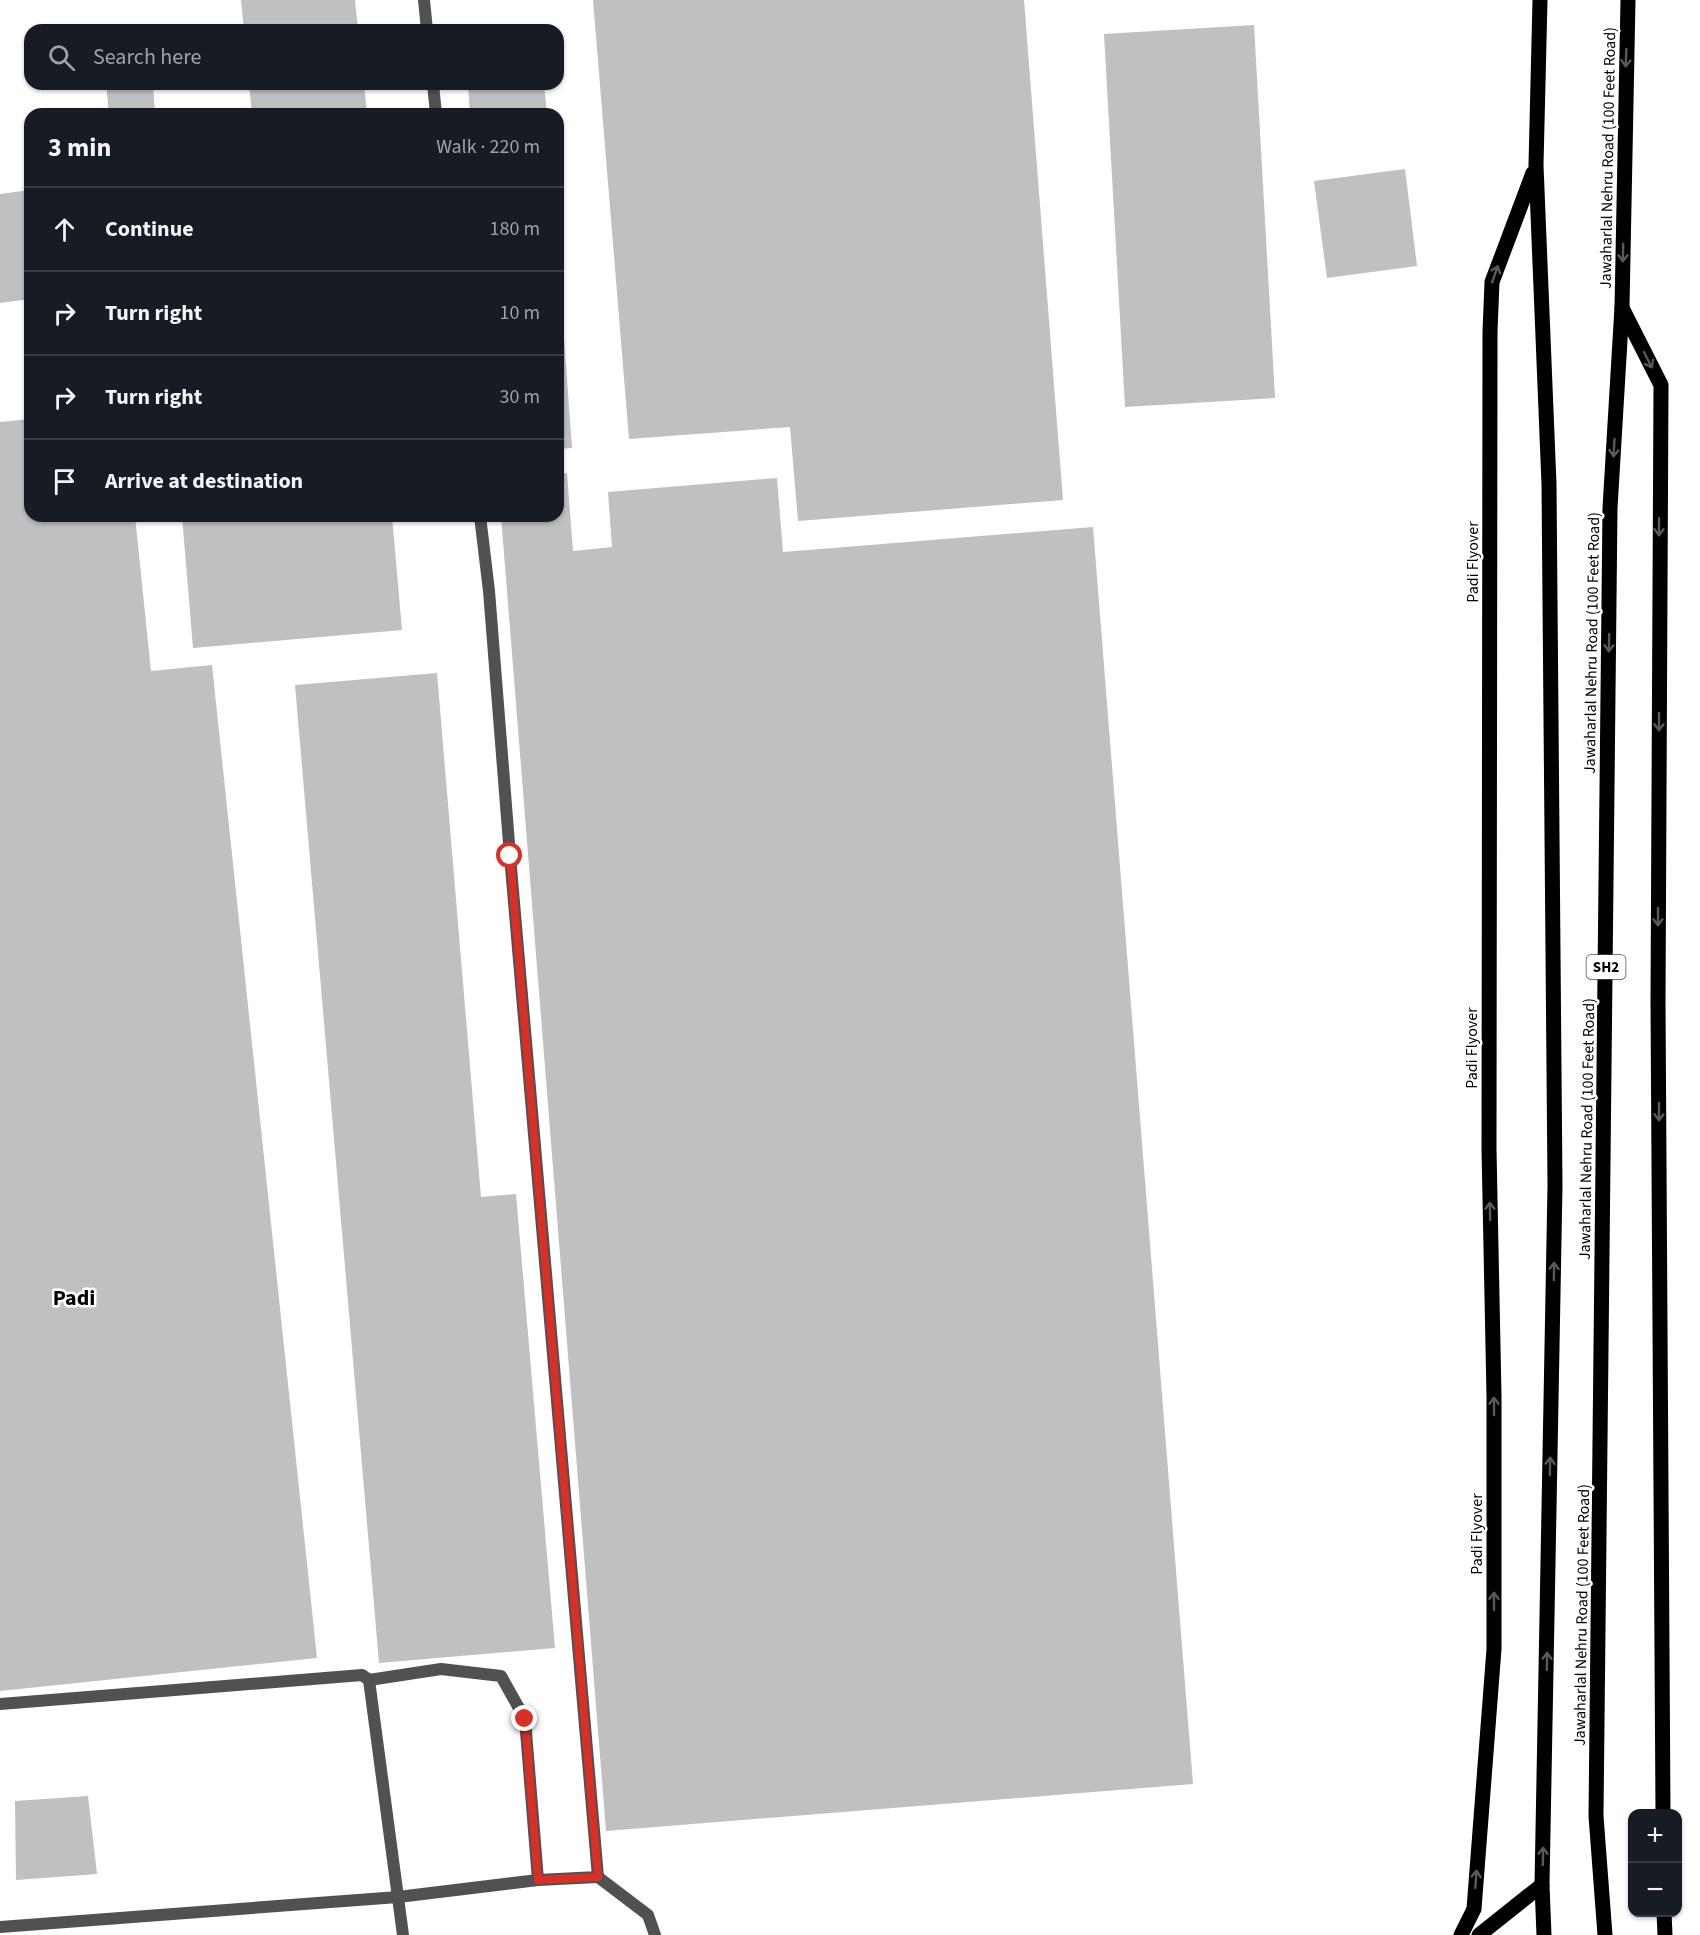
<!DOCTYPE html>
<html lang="en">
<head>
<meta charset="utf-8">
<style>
	body { margin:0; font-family:"Source Sans 3",sans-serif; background:#242831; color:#f1f3f6 }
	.controls { position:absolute; right:18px; bottom:18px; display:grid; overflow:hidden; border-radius:12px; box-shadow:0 2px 4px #0004 }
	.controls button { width:54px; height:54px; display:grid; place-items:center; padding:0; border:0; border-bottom:2px solid #363941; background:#171b24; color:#f1f3f6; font:30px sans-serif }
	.stop { position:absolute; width:18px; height:18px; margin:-14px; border:4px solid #d93025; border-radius:50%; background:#fff }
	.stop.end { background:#d93025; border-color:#fff; box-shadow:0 2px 6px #0008 }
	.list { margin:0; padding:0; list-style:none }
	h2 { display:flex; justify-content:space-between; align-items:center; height:78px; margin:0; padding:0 24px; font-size:26px }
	h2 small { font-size:20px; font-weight:400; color:#9ea1a6 }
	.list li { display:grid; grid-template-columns:39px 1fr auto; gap:18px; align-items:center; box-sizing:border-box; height:84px; padding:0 24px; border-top:2px solid #363941 }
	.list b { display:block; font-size:22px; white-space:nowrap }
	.list em { font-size:20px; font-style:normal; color:#9ea1a6 }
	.icon { flex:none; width:33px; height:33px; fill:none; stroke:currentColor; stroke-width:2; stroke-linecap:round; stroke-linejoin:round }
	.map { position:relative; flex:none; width:1700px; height:1935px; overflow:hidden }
	.search { position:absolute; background:#171b24; box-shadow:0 2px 4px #0004; left:24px; top:24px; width:540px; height:66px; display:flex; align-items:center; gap:15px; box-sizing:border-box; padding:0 21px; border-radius:18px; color:#9ea1a6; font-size:22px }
	.panel { position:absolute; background:#171b24; box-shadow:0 2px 4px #0004; left:24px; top:108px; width:540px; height:414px; border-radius:18px }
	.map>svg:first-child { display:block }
	.building { fill:#c0c0c0 }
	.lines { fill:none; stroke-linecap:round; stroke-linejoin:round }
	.lane { stroke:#515151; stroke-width:12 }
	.primary { stroke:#000; stroke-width:15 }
	.oneway { stroke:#595959 }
	.route { stroke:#d93025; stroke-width:8 }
	.labels { text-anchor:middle; stroke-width:5; stroke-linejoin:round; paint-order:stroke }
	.shield { fill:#fff; stroke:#4c4c4c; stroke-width:1.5 }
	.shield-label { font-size:15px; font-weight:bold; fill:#000 }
	.street-label { font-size:16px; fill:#000; stroke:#fff }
	.district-label { font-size:22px; font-weight:bold; fill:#000; stroke:#fff }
</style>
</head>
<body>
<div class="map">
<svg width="1700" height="1935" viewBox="0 0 1700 1935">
	<rect width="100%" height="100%" fill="#fff"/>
	<g class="building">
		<path d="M 241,0 L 355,0 L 358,30 L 244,30 Z"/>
		<path d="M 593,0 L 1024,0 L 1063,500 L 798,521 L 790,427 L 629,439 Z"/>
		<path d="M 149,24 L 149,30 L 103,30 L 102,27 Z"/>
		<path d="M 1254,25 L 1275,398 L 1125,407 L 1104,34 Z"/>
		<path d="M 106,84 L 153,84 L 155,114 L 109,114 Z"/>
		<path d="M 249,84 L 364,84 L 367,114 L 252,114 Z"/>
		<path d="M 468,84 L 544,84 L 547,114 L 470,114 Z"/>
		<path d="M 1405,169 L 1417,266 L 1327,278 L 1314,181 Z"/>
		<path d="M 30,190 L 30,299 L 0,303 L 0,194 Z"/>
		<path d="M 558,283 L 560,283 L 572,448 L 558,449 Z"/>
		<path d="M 30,419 L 30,516 L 135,516 L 151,671 L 212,665 L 317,1658 L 0,1691 L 0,422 Z"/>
		<path d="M 567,473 L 573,551 L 612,547 L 608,492 L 777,478 L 783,552 L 1093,527 L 1193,1784 L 606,1831 L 501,516 L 558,516 L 558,474 Z"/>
		<path d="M 182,516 L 392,516 L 402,630 L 193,648 Z"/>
		<path d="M 437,673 L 481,1197 L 516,1194 L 555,1648 L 379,1663 L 295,685 Z"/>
		<path d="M 88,1796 L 97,1874 L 16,1880 L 15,1801 Z"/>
	</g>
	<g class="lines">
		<g class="lane">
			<path d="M 424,0 L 427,30"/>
			<path d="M 433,84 L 436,114"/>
			<path d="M 369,1680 L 441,1669 L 501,1676 L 525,1719 L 538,1880"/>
			<path d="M 0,1704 L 362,1675 L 369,1680 L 403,1935"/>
			<path d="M 598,1877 L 648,1915 L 655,1935"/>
			<path d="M 0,1927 L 398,1897 L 538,1880 L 598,1877 L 510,856 L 489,591 L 480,516"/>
		</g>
		<g class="primary">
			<path d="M 1540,0 L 1536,165 L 1549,484 L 1555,1186 L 1542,1885 L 1544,1935"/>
			<path d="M 1622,308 L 1661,385 L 1658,1002 L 1663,1814"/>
			<path d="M 1664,1912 L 1665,1935"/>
			<path d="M 1461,1935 L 1474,1909 L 1494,1649 L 1494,1396 L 1489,1149 L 1490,332 L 1492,282 L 1533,173"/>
			<path d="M 1479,1935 L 1542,1885"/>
			<path d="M 1605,1935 L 1596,1816 L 1610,508 L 1622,307 L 1628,0"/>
		</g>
	</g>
	<defs><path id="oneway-shaft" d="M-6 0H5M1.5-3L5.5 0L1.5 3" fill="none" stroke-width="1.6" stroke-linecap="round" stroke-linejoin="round" transform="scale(1.5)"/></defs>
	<g class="oneway">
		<use href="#oneway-shaft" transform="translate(1626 58) rotate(92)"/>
		<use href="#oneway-shaft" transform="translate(1623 253) rotate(91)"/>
		<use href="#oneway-shaft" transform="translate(1495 274) rotate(-71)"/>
		<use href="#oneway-shaft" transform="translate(1648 360) rotate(63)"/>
		<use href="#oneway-shaft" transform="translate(1614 448) rotate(93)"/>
		<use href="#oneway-shaft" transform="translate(1659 527) rotate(90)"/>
		<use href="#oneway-shaft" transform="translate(1609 643) rotate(91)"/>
		<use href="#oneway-shaft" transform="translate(1659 722) rotate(90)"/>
		<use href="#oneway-shaft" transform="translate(1658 917) rotate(90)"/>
		<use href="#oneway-shaft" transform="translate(1659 1112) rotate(90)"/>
		<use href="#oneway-shaft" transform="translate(1490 1211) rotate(-91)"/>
		<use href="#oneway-shaft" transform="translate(1554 1271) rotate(-89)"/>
		<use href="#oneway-shaft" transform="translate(1494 1406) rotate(-90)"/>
		<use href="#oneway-shaft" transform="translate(1550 1466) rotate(-89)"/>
		<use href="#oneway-shaft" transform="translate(1494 1601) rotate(-90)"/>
		<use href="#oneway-shaft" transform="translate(1547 1661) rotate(-89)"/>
		<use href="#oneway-shaft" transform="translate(1543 1856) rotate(-89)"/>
		<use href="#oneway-shaft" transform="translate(1476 1879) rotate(-86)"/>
	</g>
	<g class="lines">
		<path class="route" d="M 510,856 L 598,1877 L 538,1880 L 525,1719"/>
	</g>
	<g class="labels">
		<rect class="shield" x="1586.5" y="955" width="39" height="24" rx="4.5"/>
		<g class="shield-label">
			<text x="1606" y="972">SH2</text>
		</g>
		<g class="street-label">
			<text transform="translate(1607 158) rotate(-89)" y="6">Jawaharlal Nehru Road (100 Feet Road)</text>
			<text transform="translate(1472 562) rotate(-90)" y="6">Padi Flyover</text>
			<text transform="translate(1591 643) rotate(-89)" y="6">Jawaharlal Nehru Road (100 Feet Road)</text>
			<text transform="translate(1471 1048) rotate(-90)" y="6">Padi Flyover</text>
			<text transform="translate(1586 1129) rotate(-89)" y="6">Jawaharlal Nehru Road (100 Feet Road)</text>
			<text transform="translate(1476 1534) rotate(-90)" y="6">Padi Flyover</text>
			<text transform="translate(1581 1615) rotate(-89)" y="6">Jawaharlal Nehru Road (100 Feet Road)</text>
		</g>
		<g class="district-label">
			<text x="74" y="1305">Padi</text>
		</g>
	</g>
</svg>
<div class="controls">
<button>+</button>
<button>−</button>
</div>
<div class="stop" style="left:510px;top:856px"></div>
<div class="stop end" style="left:525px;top:1719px"></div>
<div class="search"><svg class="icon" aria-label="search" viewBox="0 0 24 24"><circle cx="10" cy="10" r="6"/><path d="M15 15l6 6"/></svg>Search here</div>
<section class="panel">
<h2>3 min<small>Walk · 220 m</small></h2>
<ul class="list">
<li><svg class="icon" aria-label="ahead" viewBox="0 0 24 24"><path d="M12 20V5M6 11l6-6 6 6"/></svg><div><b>Continue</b></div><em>180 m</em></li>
<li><svg class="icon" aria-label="right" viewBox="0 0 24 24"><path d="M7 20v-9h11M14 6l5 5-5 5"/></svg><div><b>Turn right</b></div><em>10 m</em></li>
<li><svg class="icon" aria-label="right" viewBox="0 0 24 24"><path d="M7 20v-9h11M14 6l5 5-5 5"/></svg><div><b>Turn right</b></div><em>30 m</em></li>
<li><svg class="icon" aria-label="arrive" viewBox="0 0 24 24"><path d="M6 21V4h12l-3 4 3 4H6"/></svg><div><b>Arrive at destination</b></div></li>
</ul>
</section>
</div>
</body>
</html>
